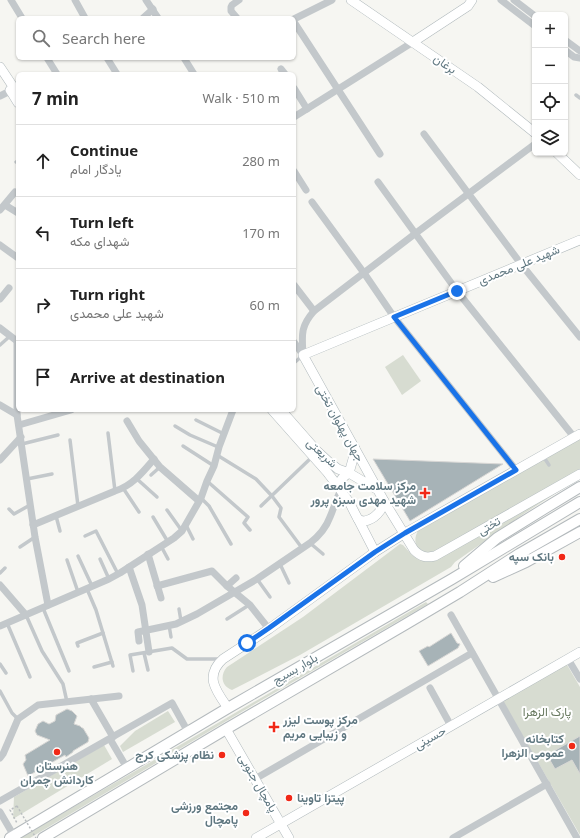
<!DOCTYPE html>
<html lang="en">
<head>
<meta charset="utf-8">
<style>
	body { margin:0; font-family:"Noto Sans",Vazirmatn,sans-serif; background:#f6f6f6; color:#222 }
	.controls { position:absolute; right:12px; top:12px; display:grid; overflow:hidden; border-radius:6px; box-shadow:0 1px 3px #0004 }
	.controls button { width:36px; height:36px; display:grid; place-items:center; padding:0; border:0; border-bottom:1px solid #e0e0e0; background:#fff; color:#222; font:20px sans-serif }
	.stop { position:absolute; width:12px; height:12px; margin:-9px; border:3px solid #1a73e8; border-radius:50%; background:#fff }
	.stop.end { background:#1a73e8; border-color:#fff; box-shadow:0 1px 4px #0008 }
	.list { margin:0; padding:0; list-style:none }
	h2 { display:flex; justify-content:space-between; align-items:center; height:52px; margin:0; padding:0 16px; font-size:17px }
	h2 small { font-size:13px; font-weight:400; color:#767676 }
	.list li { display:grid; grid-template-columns:26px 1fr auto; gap:12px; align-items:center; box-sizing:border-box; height:72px; padding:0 16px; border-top:1px solid #e0e0e0 }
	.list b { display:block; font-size:15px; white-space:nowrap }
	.list p { margin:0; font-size:13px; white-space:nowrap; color:#767676 }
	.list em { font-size:13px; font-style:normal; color:#767676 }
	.icon { flex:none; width:22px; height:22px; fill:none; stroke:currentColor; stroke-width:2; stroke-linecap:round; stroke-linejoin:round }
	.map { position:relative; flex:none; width:580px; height:838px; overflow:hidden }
	.search { position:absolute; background:#fff; box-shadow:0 1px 3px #0004; left:16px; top:16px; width:280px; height:44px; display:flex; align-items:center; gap:10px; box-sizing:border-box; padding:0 14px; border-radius:6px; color:#767676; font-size:15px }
	.panel { position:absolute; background:#fff; box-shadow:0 1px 3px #0004; left:16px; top:72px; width:280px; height:340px; border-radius:6px }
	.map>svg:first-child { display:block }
	.green { fill:#d7dcd1 }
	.building { fill:#a7b3b7; stroke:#d8d7d5 }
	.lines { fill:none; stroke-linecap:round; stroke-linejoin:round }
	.secondary-casing { stroke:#b0b9bc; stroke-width:10 }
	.primary-casing { stroke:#b4babd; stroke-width:12 }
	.path { stroke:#babec0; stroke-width:1.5; stroke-dasharray:2 2; stroke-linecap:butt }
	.lane { stroke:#c3c8cb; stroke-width:3.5 }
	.street { stroke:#c3c8cb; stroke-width:7 }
	.secondary { stroke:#fff; stroke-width:9 }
	.primary { stroke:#fff; stroke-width:10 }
	.path-bridge { stroke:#babec0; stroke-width:1.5; stroke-dasharray:2 2; stroke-linecap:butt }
	.route { stroke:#1a73e8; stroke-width:5 }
	.poi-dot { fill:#f12817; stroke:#fff; stroke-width:1.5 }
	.labels { text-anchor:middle; stroke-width:4; stroke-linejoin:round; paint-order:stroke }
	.street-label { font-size:12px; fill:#5f7780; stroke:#fff }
	.poi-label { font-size:12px; font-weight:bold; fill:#5f7780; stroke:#fff; text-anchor:end }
	.park-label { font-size:12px; fill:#67785e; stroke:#fff }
</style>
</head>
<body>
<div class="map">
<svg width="580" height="838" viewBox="0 0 580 838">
	<rect width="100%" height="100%" fill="#f6f6f2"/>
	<g class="green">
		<path d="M 403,355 L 421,381 L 402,395 L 385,367 Z"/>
		<path d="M 580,439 L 580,469 L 432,553 C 429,553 424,553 422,551 C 414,547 414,537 418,531 Z"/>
		<path d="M 578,479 L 525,513 L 455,562 L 451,567 L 300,655 L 232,690 C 221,686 220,675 227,667 L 303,617 L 400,544 L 403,545 L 412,555 L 420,560 L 426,561 L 434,561 L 460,547 Z"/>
		<path d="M 426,602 L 428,604 L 255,704 L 30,838 L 20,838 Z"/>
		<path d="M 566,663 L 580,687 L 580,835 L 502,700 Z"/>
		<path d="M 168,711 L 175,722 L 123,752 L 120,746 L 135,731 Z"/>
		<path d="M 104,745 L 112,759 L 13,819 L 14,797 Z"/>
	</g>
	<g class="building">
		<path d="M 373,459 L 503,464 L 410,521 Z"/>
		<path d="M 451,633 L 457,643 L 460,644 L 458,648 L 428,666 L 419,651 L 428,646 L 429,647 Z"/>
		<path d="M 67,709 L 72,711 L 77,716 L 74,724 L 80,726 L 82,728 L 83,728 L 89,738 L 88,742 L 73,751 L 73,752 L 66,757 L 65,755 L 28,776 L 23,764 L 26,760 L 25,755 L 50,740 L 37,735 L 35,731 L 38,724 L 43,721 L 49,724 L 55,721 L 56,715 Z"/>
		<path d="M 580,736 L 580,774 L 572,760 L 555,769 L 547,755 Z"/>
	</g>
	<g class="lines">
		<defs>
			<g id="secondary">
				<path d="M 351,0 L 478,87 L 535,133"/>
				<path d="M 413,42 L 468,6 L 472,0"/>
				<path d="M 0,67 L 18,94"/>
				<path d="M 10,90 L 18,103"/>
				<path d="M 557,153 L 580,175"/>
				<path d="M 272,410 L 327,472 L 340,489"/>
				<path d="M 281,410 L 317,451 L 329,462 L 338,469 L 349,473 L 353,459 L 355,448"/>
				<path d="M 378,490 L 349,473 C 345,476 341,478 340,482 C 337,489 346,497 349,502 C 352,507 355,514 358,519 C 360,520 362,521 364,521 C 374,520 383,510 384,501 L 303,355 L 580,240"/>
				<path d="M 384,501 L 414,550 C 421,557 426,558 435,556 L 580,474"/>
				<path d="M 358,519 L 375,552"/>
				<path d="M 228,708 C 216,691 204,676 223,659 L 269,629 L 375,552 L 405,533 L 580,434"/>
				<path d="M 226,729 L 289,838"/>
				<path d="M 256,838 L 580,652"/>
			</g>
			<g id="primary">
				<path d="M 464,566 L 497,538 L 547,507 L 580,487"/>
				<path d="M 493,577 L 526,562 L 580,532"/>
				<path d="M 10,838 L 228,708 L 452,579 L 580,502"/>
				<path d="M 43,838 L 226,729 L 406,624 L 460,592 L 519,554 L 580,519"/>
			</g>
		</defs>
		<use href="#secondary" class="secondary-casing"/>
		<use href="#primary" class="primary-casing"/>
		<path class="path" d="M 17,806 L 10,810 L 17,823"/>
		<g class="lane">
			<path d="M 576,95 L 580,98"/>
			<path d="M 16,162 L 18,161"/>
			<path d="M 0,345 L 10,336"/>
			<path d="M 294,363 L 302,356"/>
			<path d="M 196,420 L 224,434"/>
			<path d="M 175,426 L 190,435 L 218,447"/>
			<path d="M 108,433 L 115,491"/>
			<path d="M 70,440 L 78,506"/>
			<path d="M 22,444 L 58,435"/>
			<path d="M 183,446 L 214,466"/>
			<path d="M 217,455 L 256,479 L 272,496 L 281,508 L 279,517 L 302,548"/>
			<path d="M 543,456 L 549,465"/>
			<path d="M 151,475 L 160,467"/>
			<path d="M 27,479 L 52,474"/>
			<path d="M 137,479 L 157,497"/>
			<path d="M 207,481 L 248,517 L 244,523 L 250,530"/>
			<path d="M 123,488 L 139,512"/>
			<path d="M 201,498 L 209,506 L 231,544"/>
			<path d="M 261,506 L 312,457"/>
			<path d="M 9,509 L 14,514 L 30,505"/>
			<path d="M 167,510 L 182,531"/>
			<path d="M 56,516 L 60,531"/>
			<path d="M 153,517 L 168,542"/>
			<path d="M 186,525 L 193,539"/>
			<path d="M 85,536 L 96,531 L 118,574"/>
			<path d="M 310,543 L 323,554"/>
			<path d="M 161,546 L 168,559"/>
			<path d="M 20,547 L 35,537"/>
			<path d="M 78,556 L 92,586"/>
			<path d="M 100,559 L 109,579"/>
			<path d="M 67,560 L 78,592"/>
			<path d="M 280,564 L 289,583"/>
			<path d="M 0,573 L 5,568"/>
			<path d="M 257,579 L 270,597"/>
			<path d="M 87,589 L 96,610 L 113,666"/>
			<path d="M 43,608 L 69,671"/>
			<path d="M 179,609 L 181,621"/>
			<path d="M 26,615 L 42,651 L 63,684 L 67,702"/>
			<path d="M 227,619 L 249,605"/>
			<path d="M 7,623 L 30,677"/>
			<path d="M 169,625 L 171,637"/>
			<path d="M 78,646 L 77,643 L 103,633"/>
			<path d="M 144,653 L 148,670"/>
			<path d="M 0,664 L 6,673"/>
			<path d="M 94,667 L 112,662"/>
			<path d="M 133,671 L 130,655 L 172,648 L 187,659 L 220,659"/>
			<path d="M 0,691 L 12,713 L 18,719"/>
		</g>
		<g class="street">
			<path d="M 11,0 L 22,18"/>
			<path d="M 75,0 L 85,18"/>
			<path d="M 146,0 L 158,18"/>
			<path d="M 501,0 L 535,26"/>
			<path d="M 514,0 L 535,16"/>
			<path d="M 143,18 L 153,9"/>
			<path d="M 237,18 L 231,11 L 231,7 L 232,5 L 239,0"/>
			<path d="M 294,19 L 332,0"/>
			<path d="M 294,22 L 380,154"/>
			<path d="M 565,40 L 580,51"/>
			<path d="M 565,50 L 574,57 L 580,58"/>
			<path d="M 47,58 L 57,74"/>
			<path d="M 107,58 L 117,74"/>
			<path d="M 184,58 L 194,74"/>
			<path d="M 281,69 L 285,74"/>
			<path d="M 294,88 L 307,109"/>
			<path d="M 0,96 L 14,89"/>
			<path d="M 294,117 L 413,42"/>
			<path d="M 424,134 L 521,264 L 580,337"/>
			<path d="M 294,171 L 306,190"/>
			<path d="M 378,182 L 457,291 L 574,437"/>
			<path d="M 312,202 L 364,273 L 394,317 L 516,470"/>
			<path d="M 5,205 L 18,213"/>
			<path d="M 0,210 L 15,192"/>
			<path d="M 0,245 L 18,258"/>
			<path d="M 294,285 L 314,311"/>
			<path d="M 0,299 L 9,288"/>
			<path d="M 0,328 L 17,341"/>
			<path d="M 17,341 L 17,415 L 35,537 L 48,605"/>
			<path d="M 294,342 L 303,355"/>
			<path d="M 303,355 C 302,335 300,327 314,311 L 416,233 L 535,144"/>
			<path d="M 0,405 L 17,415"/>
			<path d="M 127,421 L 139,441 L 160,467 L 199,501"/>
			<path d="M 19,425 L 71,410"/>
			<path d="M 0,460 L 21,437"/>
			<path d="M 33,525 L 115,491 C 132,486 143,472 154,459"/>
			<path d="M 148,554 L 161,598"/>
			<path d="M 129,567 L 142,605 L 149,652"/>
			<path d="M 0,585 L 26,615"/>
			<path d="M 157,586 L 212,571 L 227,586 L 250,605 L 269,629"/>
			<path d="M 227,586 L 236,578"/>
			<path d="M 451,615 L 577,838"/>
			<path d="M 0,626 L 109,579 L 120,573 L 174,538 L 182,531 L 201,498 L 207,481 L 214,466 L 219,447 L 233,410"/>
			<path d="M 139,641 L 138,632 L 176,624 L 197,614 L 257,579 L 310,543 C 319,536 326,528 330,517 C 334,508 336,499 341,490"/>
			<path d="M 568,659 L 580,679"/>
			<path d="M 430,688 L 451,726"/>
			<path d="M 91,699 L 113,737"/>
			<path d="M 110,739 L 127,768"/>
			<path d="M 0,758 L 3,754 L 18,719 L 38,705 L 119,696"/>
			<path d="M 255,779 L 472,653"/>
			<path d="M 0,801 L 172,703 L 188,732"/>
			<path d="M 0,812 L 14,836"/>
			<path d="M 453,838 L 547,784"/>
		</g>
		<use href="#secondary" class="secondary"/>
		<use href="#primary" class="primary"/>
		<path class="path-bridge" d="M 17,806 L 36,838"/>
	</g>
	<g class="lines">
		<path class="route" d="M 247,643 L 269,628 L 375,552 L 405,533 L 516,470 L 394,317 L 457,291"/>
	</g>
	<g class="poi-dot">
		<path d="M423 487h4v4h4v4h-4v4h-4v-4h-4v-4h4z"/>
		<circle cx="562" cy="557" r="4"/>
		<path d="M272 721h4v4h4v4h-4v4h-4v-4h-4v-4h4z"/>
		<circle cx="572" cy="746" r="4"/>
		<circle cx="57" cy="752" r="4"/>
		<circle cx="222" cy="755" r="4"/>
		<circle cx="289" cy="798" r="4"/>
		<circle cx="246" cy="813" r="4"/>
	</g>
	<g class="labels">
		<g class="street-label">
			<text transform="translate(445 64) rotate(35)" y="4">برغان</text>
			<text transform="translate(519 265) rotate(-22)" y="4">شهید علی محمدی</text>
			<text transform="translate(340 423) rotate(61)" y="4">جهان پهلوان تختی</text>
			<text transform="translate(322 453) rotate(43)" y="4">شریعتی</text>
			<text transform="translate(489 526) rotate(-30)" y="4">تختی</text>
			<text transform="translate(295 669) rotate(-30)" y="4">بلوار بسیج</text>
			<text transform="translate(430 738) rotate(-30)" y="4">حسینی</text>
			<text transform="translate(258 783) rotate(60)" y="4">پامچال جنوبی</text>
		</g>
		<g class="poi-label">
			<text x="416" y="490">مرکز سلامت جامعه<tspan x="416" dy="14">شهید مهدی سبزه پرور</tspan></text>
			<text x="554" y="561">بانک سپه</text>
			<text x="283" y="724" text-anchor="start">مرکز پوست لیزر<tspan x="283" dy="14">و زیبایی مریم</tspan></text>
			<text x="564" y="743">کتابخانه<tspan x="564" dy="14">عمومی الزهرا</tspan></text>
			<text x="214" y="759">نظام پزشکی کرج</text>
			<text x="57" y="770" text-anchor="middle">هنرستان<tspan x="57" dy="14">کاردانش چمران</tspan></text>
			<text x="297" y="802" text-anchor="start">پیتزا تاوینا</text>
			<text x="238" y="810">مجتمع ورزشی<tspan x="238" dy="14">پامچال</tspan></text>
		</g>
		<g class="park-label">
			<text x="547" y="716">پارک الزهرا</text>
		</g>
	</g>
</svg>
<div class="controls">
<button>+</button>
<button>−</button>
<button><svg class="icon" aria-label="locate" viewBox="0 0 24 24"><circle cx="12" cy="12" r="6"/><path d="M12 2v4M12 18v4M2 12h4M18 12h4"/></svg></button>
<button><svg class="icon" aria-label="layers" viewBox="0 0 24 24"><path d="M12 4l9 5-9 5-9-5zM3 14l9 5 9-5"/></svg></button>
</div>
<div class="stop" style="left:247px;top:643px"></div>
<div class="stop end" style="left:457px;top:291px"></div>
<div class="search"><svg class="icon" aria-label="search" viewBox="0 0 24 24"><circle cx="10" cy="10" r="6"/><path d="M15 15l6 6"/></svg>Search here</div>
<section class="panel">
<h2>7 min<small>Walk · 510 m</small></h2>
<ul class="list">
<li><svg class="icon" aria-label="ahead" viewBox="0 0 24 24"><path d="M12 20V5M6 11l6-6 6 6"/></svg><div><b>Continue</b><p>یادگار امام</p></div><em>280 m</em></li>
<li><svg class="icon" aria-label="left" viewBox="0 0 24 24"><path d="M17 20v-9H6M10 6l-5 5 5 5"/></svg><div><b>Turn left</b><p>شهدای مکه</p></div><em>170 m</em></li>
<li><svg class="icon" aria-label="right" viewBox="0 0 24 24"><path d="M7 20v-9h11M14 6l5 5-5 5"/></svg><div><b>Turn right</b><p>شهید علی محمدی</p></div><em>60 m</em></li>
<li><svg class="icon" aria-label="arrive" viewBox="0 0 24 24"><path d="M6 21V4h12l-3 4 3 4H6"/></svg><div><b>Arrive at destination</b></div></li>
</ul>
</section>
</div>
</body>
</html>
